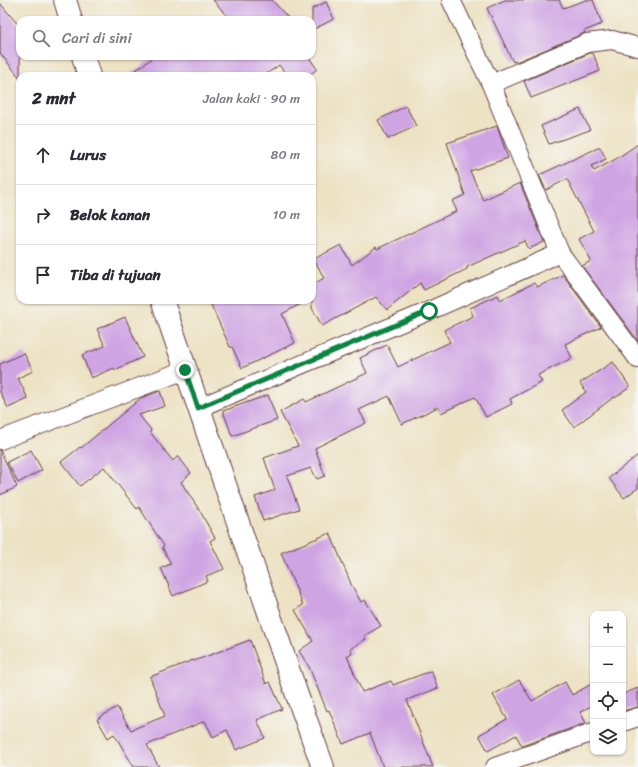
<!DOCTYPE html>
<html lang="id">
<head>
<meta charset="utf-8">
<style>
	body { margin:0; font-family:Sriracha,sans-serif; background:#f2f2f3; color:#2b2b33 }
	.controls { position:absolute; right:12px; bottom:12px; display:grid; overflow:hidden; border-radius:8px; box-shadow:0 1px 3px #0004 }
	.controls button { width:36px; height:36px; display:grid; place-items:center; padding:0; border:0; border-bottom:1px solid #e1e1e2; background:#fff; color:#2b2b33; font:20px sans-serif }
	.stop { position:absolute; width:12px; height:12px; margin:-9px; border:3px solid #0b8043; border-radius:50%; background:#fff }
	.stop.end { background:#0b8043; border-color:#fff; box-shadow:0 1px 4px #0008 }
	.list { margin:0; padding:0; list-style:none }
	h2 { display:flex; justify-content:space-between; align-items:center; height:52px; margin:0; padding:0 16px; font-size:17px }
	h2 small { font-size:13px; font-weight:400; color:#7c7c81 }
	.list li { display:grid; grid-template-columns:26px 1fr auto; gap:12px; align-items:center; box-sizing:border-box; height:60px; padding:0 16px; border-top:1px solid #e1e1e2 }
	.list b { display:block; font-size:15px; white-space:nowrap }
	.list em { font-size:13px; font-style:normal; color:#7c7c81 }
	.icon { flex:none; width:22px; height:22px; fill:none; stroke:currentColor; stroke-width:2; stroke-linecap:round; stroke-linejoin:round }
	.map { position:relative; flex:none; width:638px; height:767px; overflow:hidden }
	.search { position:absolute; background:#fff; box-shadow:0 1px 3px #0004; left:16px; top:16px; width:300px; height:44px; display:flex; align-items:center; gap:10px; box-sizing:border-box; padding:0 14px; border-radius:12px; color:#7c7c81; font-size:15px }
	.panel { position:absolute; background:#fff; box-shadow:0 1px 3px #0004; left:16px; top:72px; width:300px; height:232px; border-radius:12px }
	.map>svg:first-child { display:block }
	.building { fill:#cfa4e3 }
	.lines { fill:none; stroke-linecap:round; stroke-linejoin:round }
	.street-casing { stroke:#623c42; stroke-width:20 }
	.secondary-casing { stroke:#623c42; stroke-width:24 }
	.street { stroke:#fff; stroke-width:18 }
	.secondary { stroke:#fff; stroke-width:22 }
	.route { stroke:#0b8043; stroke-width:5 }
</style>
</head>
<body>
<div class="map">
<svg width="638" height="767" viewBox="0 0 638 767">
	<rect width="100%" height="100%" fill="#f6f6f2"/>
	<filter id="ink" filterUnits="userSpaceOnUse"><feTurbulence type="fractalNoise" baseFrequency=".025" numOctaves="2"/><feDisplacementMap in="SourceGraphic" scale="8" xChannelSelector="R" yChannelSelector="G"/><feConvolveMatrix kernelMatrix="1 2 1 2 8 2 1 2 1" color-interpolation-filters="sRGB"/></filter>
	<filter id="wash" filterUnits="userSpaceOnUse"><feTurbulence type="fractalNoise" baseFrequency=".012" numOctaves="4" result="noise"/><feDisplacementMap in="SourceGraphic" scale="16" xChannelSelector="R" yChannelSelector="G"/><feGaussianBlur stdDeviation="0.9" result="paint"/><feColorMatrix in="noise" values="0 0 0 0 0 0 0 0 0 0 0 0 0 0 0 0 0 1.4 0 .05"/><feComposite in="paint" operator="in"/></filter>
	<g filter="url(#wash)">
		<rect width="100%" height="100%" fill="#ede2c4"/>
		<g id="blocks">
			<g class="building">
				<path d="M 213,0 L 272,0 L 290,20 L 231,20 Z"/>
				<path d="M 505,0 L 559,0 L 563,8 L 586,0 L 593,0 L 602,24 L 584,31 L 585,33 L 516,62 L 516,61 L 513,62 L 487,8 Z"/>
				<path d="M 326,2 L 334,19 L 312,30 L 312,9 Z"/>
				<path d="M 0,3 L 20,27 L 20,78 L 0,53 Z"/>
				<path d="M 590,53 L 593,53 L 600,71 L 531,98 L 524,81 Z"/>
				<path d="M 155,56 L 308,56 L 317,69 L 308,76 L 287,76 L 279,65 L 264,76 L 128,76 Z"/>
				<path d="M 406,106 L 416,126 L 388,139 L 378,120 Z"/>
				<path d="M 580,109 L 590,130 L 549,144 L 541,126 Z"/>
				<path d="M 497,126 L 508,158 L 470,171 L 483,200 L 520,183 L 544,242 L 529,249 L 525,241 L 467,267 L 467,269 L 424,290 L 420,283 L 387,310 L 376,297 L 322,326 L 312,308 L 312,285 L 324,278 L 314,259 L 341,245 L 352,265 L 376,247 L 377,249 L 457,211 L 452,201 L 465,195 L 447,143 Z"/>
				<path d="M 638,144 L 638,341 L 582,266 L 591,261 L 579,239 L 594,231 L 567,179 L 546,190 L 539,175 L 600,147 L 606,159 L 591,166 L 594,171 L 616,159 Z"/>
				<path d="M 563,275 L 601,327 L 565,344 L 572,358 L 538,375 L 542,382 L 510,399 L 512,404 L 486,417 L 475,397 L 441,413 L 438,407 L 402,424 L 389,396 L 359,410 L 366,423 L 315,448 L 325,476 L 317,479 L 311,468 L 287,476 L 299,509 L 263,521 L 255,497 L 275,490 L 264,458 L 298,446 L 280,412 L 304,399 L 306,402 L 367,373 L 360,358 L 387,345 L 398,367 L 450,342 L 444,330 L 473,316 L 470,308 L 498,295 L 500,300 L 534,283 L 537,287 Z"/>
				<path d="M 223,300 L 308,300 L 282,314 L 295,343 L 242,368 L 232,347 L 230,347 L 211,305 Z"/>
				<path d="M 125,317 L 143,357 L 115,370 L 114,368 L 91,378 L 82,355 L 105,346 L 97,329 Z"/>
				<path d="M 24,353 L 33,371 L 18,378 L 28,399 L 8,408 L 0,392 L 0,364 Z"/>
				<path d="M 613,362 L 630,387 L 615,398 L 614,397 L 574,427 L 562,410 L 586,392 L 580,383 Z"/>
				<path d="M 160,391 L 165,406 L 139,415 L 151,430 L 150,432 L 173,461 L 178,456 L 191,473 L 181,482 L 201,513 L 215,538 L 210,541 L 224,569 L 206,576 L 208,581 L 173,596 L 161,568 L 171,564 L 162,547 L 164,546 L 139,507 L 137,509 L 104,467 L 80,486 L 61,462 L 80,447 L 81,448 L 141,398 Z"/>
				<path d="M 268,395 L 277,420 L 232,436 L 223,411 Z"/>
				<path d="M 0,450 L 17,487 L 0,495 Z"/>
				<path d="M 31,450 L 42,470 L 18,483 L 7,462 Z"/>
				<path d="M 638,455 L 638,488 L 624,498 L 609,478 Z"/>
				<path d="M 330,533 L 351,584 L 361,602 L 365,600 L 381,626 L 364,636 L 366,639 L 350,649 L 352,653 L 347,656 L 362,692 L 391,681 L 393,685 L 431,671 L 438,688 L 407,700 L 433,767 L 383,767 L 370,733 L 343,744 L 329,710 L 327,711 L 309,667 L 299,651 L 313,641 L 295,610 L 303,605 L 281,553 Z"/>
				<path d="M 250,640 L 266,684 L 270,682 L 282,709 L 257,720 L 265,738 L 236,750 L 227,730 L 213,737 L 205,721 L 147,745 L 159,767 L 134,767 L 114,734 L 108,738 L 97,719 L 117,707 L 131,730 L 165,716 L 150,677 L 193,660 L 194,661 Z"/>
				<path d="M 519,680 L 532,701 L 565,682 L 572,695 L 593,683 L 593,705 L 580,712 L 586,723 L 522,746 L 516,735 L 488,751 L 479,735 L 507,719 L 493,695 Z"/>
				<path d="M 638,688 L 638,707 L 623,711 L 623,694 Z"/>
			</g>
		</g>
	</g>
	<g filter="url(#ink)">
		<use href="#blocks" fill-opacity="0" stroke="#623c42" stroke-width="1"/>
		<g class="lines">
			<defs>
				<g id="street">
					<path d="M 451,0 L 491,84 L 560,253 L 638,359"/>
					<path d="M 491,84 L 587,43 L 612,40 L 638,47"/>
					<path d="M 198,408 L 429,311 L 560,253"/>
					<path d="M 0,440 L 185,370"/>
					<path d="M 623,722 L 638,717"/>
					<path d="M 495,767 L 593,732"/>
				</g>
				<g id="secondary">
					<path d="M 65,0 L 71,20"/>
					<path d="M 83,56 L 89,76"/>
					<path d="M 162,300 L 297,695 L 323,767"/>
				</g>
			</defs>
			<use href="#street" class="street-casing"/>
			<use href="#secondary" class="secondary-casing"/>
			<use href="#street" class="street"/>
			<use href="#secondary" class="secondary"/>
		</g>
	</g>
	<g class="lines" filter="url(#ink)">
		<path class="route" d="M 185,370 L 198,408 L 429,311"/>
	</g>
</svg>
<div class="controls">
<button>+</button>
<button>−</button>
<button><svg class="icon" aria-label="locate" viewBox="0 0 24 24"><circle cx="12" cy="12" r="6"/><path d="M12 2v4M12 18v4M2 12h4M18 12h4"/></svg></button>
<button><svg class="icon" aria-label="layers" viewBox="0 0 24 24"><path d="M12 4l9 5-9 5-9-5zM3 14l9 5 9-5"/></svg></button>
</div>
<div class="stop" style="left:429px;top:311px"></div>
<div class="stop end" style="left:185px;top:370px"></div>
<div class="search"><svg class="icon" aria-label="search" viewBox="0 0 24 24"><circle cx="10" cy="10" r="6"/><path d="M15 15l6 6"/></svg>Cari di sini</div>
<section class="panel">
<h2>2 mnt<small>Jalan kaki · 90 m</small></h2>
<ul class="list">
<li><svg class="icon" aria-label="ahead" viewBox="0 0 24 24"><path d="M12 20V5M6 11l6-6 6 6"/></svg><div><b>Lurus</b></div><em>80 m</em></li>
<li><svg class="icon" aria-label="right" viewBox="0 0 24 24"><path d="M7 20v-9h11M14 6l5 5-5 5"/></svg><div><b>Belok kanan</b></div><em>10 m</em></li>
<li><svg class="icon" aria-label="arrive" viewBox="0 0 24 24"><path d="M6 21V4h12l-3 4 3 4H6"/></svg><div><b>Tiba di tujuan</b></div></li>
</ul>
</section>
</div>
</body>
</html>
